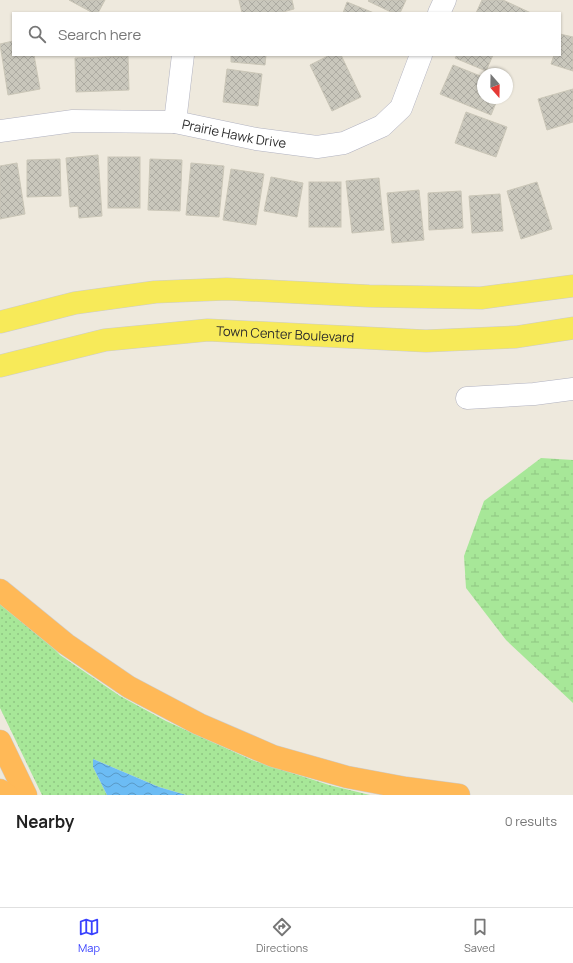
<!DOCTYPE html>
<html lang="en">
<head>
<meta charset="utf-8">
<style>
	body { margin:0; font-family:Manrope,sans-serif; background:#f6f6f6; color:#222 }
	.compass { position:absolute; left:477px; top:68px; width:36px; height:36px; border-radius:50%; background:#fff; box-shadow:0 1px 3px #0004; rotate:160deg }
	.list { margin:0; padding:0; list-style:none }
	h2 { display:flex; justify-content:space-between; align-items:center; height:52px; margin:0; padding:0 16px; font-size:17px }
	h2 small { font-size:13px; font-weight:400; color:#767676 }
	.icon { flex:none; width:22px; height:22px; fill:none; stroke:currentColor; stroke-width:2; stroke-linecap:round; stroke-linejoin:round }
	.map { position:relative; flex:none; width:573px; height:795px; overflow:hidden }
	.search { position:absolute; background:#fff; box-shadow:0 1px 3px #0004; left:12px; right:12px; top:12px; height:44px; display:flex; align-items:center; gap:10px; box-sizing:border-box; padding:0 14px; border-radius:0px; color:#767676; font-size:15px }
	.sheet { height:112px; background:#fff }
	nav { display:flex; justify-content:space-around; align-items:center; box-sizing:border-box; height:56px; border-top:1px solid #e0e0e0; background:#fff; font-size:11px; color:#767676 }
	nav a { display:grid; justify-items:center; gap:2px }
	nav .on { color:#3941ff }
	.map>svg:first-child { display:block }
	.grass { fill:url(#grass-dots) }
	.wetland { fill:url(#wetland-marsh) }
	.water { fill:url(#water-waves) }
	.building { fill:url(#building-cross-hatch); stroke:#cac6b7 }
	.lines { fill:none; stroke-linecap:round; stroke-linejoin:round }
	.minor-casing { stroke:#b1b2c0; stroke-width:23 }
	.major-casing { stroke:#ccc; stroke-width:23 }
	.highway-casing { stroke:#ccc; stroke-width:23 }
	.minor { stroke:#fff; stroke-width:22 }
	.major { stroke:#f7ea59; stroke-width:22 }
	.highway { stroke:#ffb957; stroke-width:22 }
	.labels { text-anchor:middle; stroke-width:4; stroke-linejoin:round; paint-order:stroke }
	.street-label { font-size:13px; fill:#2c2c2c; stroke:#fff }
</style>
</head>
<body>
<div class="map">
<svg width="573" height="795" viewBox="0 0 573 795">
	<defs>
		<pattern id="grass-dots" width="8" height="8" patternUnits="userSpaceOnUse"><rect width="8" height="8" fill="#a7e798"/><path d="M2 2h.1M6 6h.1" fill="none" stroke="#90c683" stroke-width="1.8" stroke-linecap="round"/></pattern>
		<pattern id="wetland-marsh" width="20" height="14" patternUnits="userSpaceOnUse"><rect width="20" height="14" fill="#a7e798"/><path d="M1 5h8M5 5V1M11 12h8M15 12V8" fill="none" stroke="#90c683"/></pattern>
		<pattern id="water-waves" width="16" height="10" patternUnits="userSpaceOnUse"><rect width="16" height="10" fill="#6cbcf4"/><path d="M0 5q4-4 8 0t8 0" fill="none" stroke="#5999c6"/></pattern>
		<pattern id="building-cross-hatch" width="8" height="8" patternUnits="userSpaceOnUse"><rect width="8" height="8" fill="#c9c7bc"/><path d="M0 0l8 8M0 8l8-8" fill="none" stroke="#adaba2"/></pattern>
	</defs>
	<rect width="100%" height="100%" fill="#eee9dd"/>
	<path class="grass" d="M 0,600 L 48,642 L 60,655 L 120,696 L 166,721 L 252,760 L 329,785 L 370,795 L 186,795 L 159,787 L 93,759 L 93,767 L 107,795 L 42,795 L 0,708 Z"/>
	<path class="wetland" d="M 541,458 L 573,460 L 573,703 L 506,640 L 466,588 L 464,556 L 484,501 Z"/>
	<path class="water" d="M 93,759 L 159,787 L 186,795 L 107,795 L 93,767 Z"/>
	<g class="building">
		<path d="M 69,0 L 105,0 L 98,13 L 93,13 Z"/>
		<path d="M 239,0 L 292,0 L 294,9 L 279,13 L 242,13 Z"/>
		<path d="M 369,0 L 406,0 L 400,13 L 393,13 L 368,1 Z"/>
		<path d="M 482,0 L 503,0 L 531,13 L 476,13 Z"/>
		<path d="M 347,2 L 374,13 L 343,13 Z"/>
		<path d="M 560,34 L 573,37 L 573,71 L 551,64 L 554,55 L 560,55 Z"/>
		<path d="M 13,41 L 13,55 L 34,55 L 40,89 L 8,95 L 0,44 Z"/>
		<path d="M 231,55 L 266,55 L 265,65 L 231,62 Z"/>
		<path d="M 330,55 L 341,55 L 361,97 L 332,111 L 310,65 Z"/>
		<path d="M 457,55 L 493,55 L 486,71 L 455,58 Z"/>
		<path d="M 128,56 L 129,90 L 76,92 L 75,58 Z"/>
		<path d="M 453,65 L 483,77 L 483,98 L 498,98 L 491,115 L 440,94 Z"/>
		<path d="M 227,69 L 262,74 L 258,106 L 223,102 Z"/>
		<path d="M 573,89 L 573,122 L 547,130 L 538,99 Z"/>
		<path d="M 466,112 L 507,127 L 496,157 L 455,143 Z"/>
		<path d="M 98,155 L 102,216 L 79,218 L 78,206 L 70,207 L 66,158 Z"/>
		<rect x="108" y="157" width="32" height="51"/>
		<path d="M 60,159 L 61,196 L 27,197 L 27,160 Z"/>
		<path d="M 150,159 L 182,160 L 180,211 L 148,210 Z"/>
		<path d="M 17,163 L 25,214 L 0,219 L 0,166 Z"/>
		<path d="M 191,163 L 224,166 L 219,217 L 186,215 Z"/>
		<path d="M 231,169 L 264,174 L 256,225 L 223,220 Z"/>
		<path d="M 271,177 L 303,183 L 297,217 L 264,211 Z"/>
		<path d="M 379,178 L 384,230 L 352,233 L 346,181 Z"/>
		<rect x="309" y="182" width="32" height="45"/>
		<path d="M 537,182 L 552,229 L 521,239 L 507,191 Z"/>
		<path d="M 419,190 L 424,240 L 392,243 L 387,193 Z"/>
		<path d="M 461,191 L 463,228 L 429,230 L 428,193 Z"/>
		<path d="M 500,194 L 503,231 L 472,233 L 469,196 Z"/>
	</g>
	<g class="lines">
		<defs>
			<g id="minor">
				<path d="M 439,13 L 445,0"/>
				<path d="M 175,122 L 183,55"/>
				<path id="s1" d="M 0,131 L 73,121 L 175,122 L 256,139 L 317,147 L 344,143 L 382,126 L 401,108 L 421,55"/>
				<path d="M 467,398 L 534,394 L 573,389"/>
			</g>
			<g id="major">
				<path d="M 0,322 L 75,303 L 155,292 L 227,289 L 369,296 L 481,298 L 573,286"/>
				<path id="s2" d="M 0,366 L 105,340 L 208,330 L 426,341 L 516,337 L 573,328"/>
			</g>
			<g id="highway">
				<path d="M 0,590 L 66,644 L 129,687 L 199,724 L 273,756 L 347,777 L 406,788 L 459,795"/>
				<path d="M 0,741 L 26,795"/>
				<path d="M 0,790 L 7,795"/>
			</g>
		</defs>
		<use href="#minor" class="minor-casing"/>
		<use href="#major" class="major-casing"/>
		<use href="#highway" class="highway-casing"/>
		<use href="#minor" class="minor"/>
		<use href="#major" class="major"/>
		<use href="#highway" class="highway"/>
	</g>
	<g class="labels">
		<g class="street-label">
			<text dy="5" stroke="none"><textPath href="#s1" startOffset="236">Prairie Hawk Drive</textPath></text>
			<text dy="5" stroke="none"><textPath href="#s2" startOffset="289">Town Center Boulevard</textPath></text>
		</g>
	</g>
</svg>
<svg class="compass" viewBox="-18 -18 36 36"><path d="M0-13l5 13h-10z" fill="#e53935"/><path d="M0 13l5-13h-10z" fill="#767676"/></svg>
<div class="search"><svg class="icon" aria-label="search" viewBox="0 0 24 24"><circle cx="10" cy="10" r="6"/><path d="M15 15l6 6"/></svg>Search here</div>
</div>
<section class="sheet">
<h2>Nearby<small>0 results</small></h2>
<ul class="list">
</ul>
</section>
<nav>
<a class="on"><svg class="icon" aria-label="map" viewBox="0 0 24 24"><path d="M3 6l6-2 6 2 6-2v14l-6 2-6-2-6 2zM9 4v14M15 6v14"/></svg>Map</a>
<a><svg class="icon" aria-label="directions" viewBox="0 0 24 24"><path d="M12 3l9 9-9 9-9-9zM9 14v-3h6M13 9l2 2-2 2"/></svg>Directions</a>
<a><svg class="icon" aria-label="saved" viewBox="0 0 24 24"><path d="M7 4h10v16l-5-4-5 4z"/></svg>Saved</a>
</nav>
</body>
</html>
